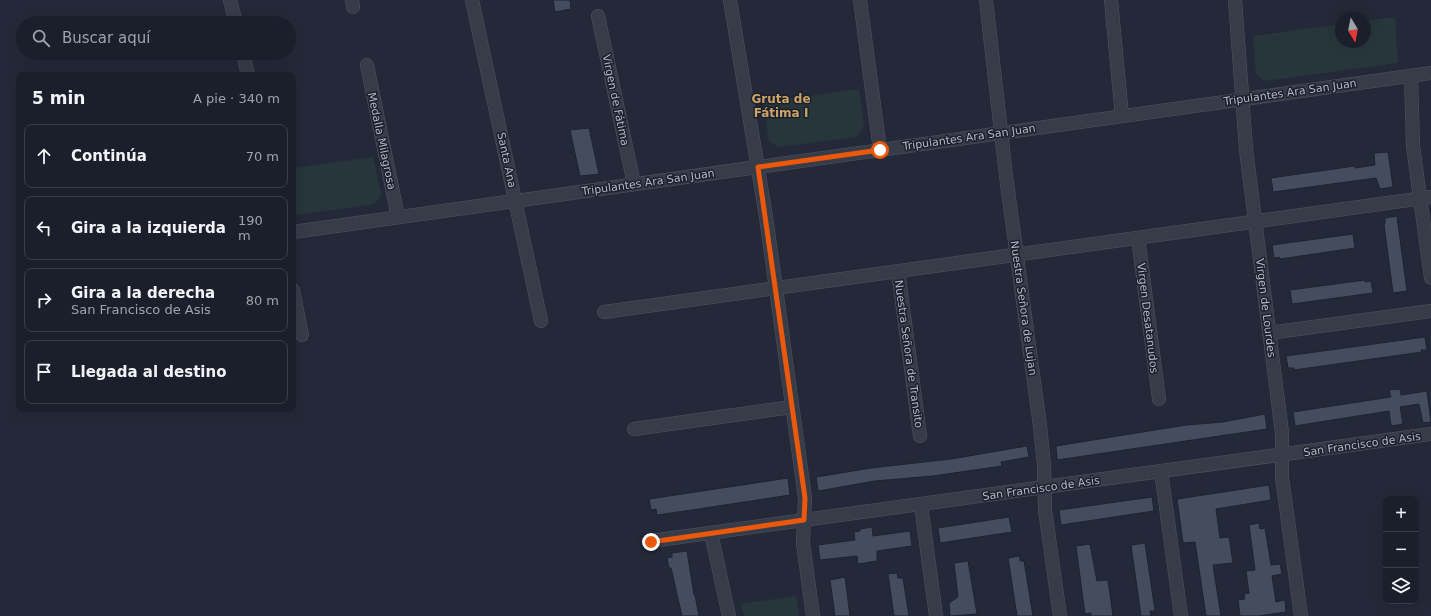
<!DOCTYPE html>
<html lang="es">
<head>
<meta charset="utf-8">
<style>
	body { margin:0; font-family:"DejaVu Sans",sans-serif; background:#282c37; color:#f1f3f6 }
	.controls { position:absolute; right:12px; bottom:12px; display:grid; overflow:hidden; border-radius:8px; box-shadow:0 4px 16px #0002 }
	.controls button { width:36px; height:36px; display:grid; place-items:center; padding:0; border:0; border-bottom:1px solid #393d47; background:#1b1f2b; color:#f1f3f6; font:20px sans-serif }
	.compass { position:absolute; left:1335px; top:12px; width:36px; height:36px; border-radius:50%; background:#1b1f2b; box-shadow:0 4px 16px #0002; rotate:170deg }
	.stop { position:absolute; width:12px; height:12px; margin:-9px; border:3px solid #ea580c; border-radius:50%; background:#fff }
	.stop.end { background:#ea580c; border-color:#fff; box-shadow:0 1px 4px #0008 }
	.list { margin:0; padding:0; list-style:none }
	h2 { display:flex; justify-content:space-between; align-items:center; height:52px; margin:0; padding:0 16px; font-size:17px }
	h2 small { font-size:13px; font-weight:400; color:#a0a2a9 }
	.list li { display:grid; grid-template-columns:26px 1fr auto; gap:12px; align-items:center; box-sizing:border-box; height:64px; margin:0 8px 8px; padding:0 8px; border:1px solid #393d47; border-radius:8px }
	.list b { display:block; font-size:15px; white-space:nowrap }
	.list p { margin:0; font-size:13px; white-space:nowrap; color:#a0a2a9 }
	.list em { font-size:13px; font-style:normal; color:#a0a2a9 }
	.icon { flex:none; width:22px; height:22px; fill:none; stroke:currentColor; stroke-width:2; stroke-linecap:round; stroke-linejoin:round }
	.map { position:relative; flex:none; width:1431px; height:616px; overflow:hidden }
	.search { position:absolute; background:#1b1f2b; box-shadow:0 4px 16px #0002; left:16px; top:16px; width:280px; height:44px; display:flex; align-items:center; gap:10px; box-sizing:border-box; padding:0 14px; border-radius:22px; color:#a0a2a9; font-size:15px }
	.panel { position:absolute; background:#1b1f2b; box-shadow:0 4px 16px #0002; left:16px; top:72px; width:280px; height:340px; border-radius:8px }
	.map>svg:first-child { display:block }
	.green { fill:#26363b }
	.building { fill:#454c5e; stroke:#1e2330 }
	.lines { fill:none; stroke-linecap:round; stroke-linejoin:round }
	.minor-casing { stroke:#4f5461; stroke-width:14 }
	.minor { stroke:#373c49; stroke-width:13 }
	.route { stroke:#ea580c; stroke-width:5 }
	.labels { text-anchor:middle; stroke-width:3; stroke-linejoin:round; paint-order:stroke }
	.street-label { font-size:11px; fill:#b2b7c5; stroke:#1c212e }
	.neighbourhood-label { font-size:12px; font-weight:bold; fill:#cca266; stroke:#1c212e }
</style>
</head>
<body>
<div class="map">
<svg width="1431" height="616" viewBox="0 0 1431 616">
	<rect width="100%" height="100%" fill="#242939"/>
	<g class="green">
		<path d="M 1395,17 L 1398,63 L 1264,81 L 1256,74 L 1253,36 L 1341,24 L 1341,42 L 1365,42 L 1365,21 Z"/>
		<path d="M 859,89 L 864,127 L 857,137 L 778,147 L 769,141 L 763,102 Z"/>
		<path d="M 373,157 L 381,195 L 375,204 L 298,215 L 293,211 L 293,168 Z"/>
		<path d="M 796,596 L 799,616 L 744,616 L 741,604 Z"/>
	</g>
	<g class="building">
		<path d="M 553,0 L 570,0 L 571,9 L 555,12 Z"/>
		<path d="M 589,128 L 599,174 L 580,176 L 570,130 Z"/>
		<path d="M 1388,152 L 1393,187 L 1380,189 L 1376,178 L 1273,192 L 1271,178 L 1355,166 L 1355,168 L 1375,165 L 1374,153 Z"/>
		<path d="M 1397,216 L 1407,291 L 1393,293 L 1384,224 L 1385,224 L 1385,218 Z"/>
		<path d="M 1353,234 L 1355,248 L 1280,259 L 1279,257 L 1274,258 L 1272,245 Z"/>
		<path d="M 1365,280 L 1365,282 L 1371,281 L 1373,293 L 1292,304 L 1290,290 Z"/>
		<path d="M 1425,337 L 1427,350 L 1421,350 L 1422,352 L 1294,370 L 1294,368 L 1288,368 L 1286,356 Z"/>
		<path d="M 1400,389 L 1401,395 L 1427,391 L 1431,422 L 1423,423 L 1419,404 L 1400,407 L 1403,424 L 1391,426 L 1389,411 L 1295,426 L 1293,412 L 1391,397 L 1389,390 Z"/>
		<path d="M 1265,414 L 1267,429 L 1057,460 L 1056,446 L 1186,425 L 1223,422 Z"/>
		<path d="M 1027,446 L 1029,457 L 1001,462 L 1002,466 L 933,476 L 875,481 L 818,491 L 816,477 L 871,468 L 951,459 Z"/>
		<path d="M 788,478 L 790,495 L 699,509 L 657,515 L 656,509 L 651,510 L 649,499 Z"/>
		<path d="M 1269,485 L 1271,500 L 1216,509 L 1220,538 L 1229,537 L 1233,563 L 1213,565 L 1221,616 L 1206,616 L 1195,542 L 1183,543 L 1177,499 Z"/>
		<path d="M 1152,497 L 1154,511 L 1061,525 L 1059,510 Z"/>
		<path d="M 1009,517 L 1012,532 L 940,543 L 938,528 Z"/>
		<path d="M 1259,523 L 1260,529 L 1265,528 L 1271,565 L 1280,564 L 1282,574 L 1272,576 L 1276,602 L 1285,600 L 1286,612 L 1258,616 L 1240,616 L 1238,600 L 1245,599 L 1244,594 L 1249,593 L 1246,571 L 1255,570 L 1249,525 Z"/>
		<path d="M 872,527 L 873,536 L 910,531 L 912,546 L 877,551 L 877,561 L 858,564 L 857,556 L 820,560 L 818,545 L 855,540 L 854,532 L 860,531 L 860,529 Z"/>
		<path d="M 1145,543 L 1155,611 L 1150,611 L 1151,616 L 1141,616 L 1131,545 Z"/>
		<path d="M 1090,544 L 1097,581 L 1108,580 L 1113,616 L 1091,616 L 1091,613 L 1085,614 L 1076,546 Z"/>
		<path d="M 687,551 L 694,595 L 695,595 L 699,616 L 682,616 L 671,568 L 669,568 L 667,558 L 672,557 L 672,553 Z"/>
		<path d="M 1020,556 L 1020,561 L 1024,561 L 1033,616 L 1017,616 L 1008,558 Z"/>
		<path d="M 968,561 L 977,614 L 950,616 L 949,603 L 958,597 L 954,563 Z"/>
		<path d="M 897,573 L 898,578 L 903,578 L 909,616 L 894,616 L 888,574 Z"/>
		<path d="M 845,577 L 850,616 L 835,616 L 830,580 Z"/>
	</g>
	<g class="lines">
		<defs>
			<g id="minor">
				<path d="M 230,0 L 236,23"/>
				<path d="M 352,0 L 353,7"/>
				<path d="M 472,0 L 541,321"/>
				<path d="M 730,0 L 766,217 L 805,498 L 803,543 L 813,616"/>
				<path d="M 860,0 L 880,150"/>
				<path d="M 986,0 L 1006,176 L 1040,426 L 1044,465 L 1045,510 L 1060,616"/>
				<path d="M 1111,0 L 1122,116"/>
				<path d="M 1235,0 L 1246,149 L 1282,433 L 1282,477 L 1301,616"/>
				<path d="M 598,16 L 634,184"/>
				<path d="M 243,53 L 248,75"/>
				<path d="M 367,65 L 398,217"/>
				<path d="M 1411,76 L 1413,146 L 1431,278"/>
				<path d="M 293,232 L 1431,73"/>
				<path d="M 1138,238 L 1159,399"/>
				<path d="M 898,271 L 920,436"/>
				<path d="M 293,290 L 302,335"/>
				<path d="M 604,312 L 1431,197"/>
				<path d="M 1269,333 L 1431,311"/>
				<path d="M 634,429 L 792,407"/>
				<path d="M 1161,471 L 1181,616"/>
				<path d="M 921,505 L 936,616"/>
				<path d="M 711,533 L 729,616"/>
				<path d="M 651,541 L 1431,434"/>
			</g>
		</defs>
		<use href="#minor" class="minor-casing"/>
		<use href="#minor" class="minor"/>
	</g>
	<g class="lines">
		<path class="route" d="M 651,542 L 804,520 L 805,498 L 758,167 L 880,150"/>
	</g>
	<g class="labels">
		<g class="street-label">
			<text transform="translate(1290 92) rotate(-8)" y="4">Tripulantes Ara San Juan</text>
			<text transform="translate(616 100) rotate(78)" y="4">Virgen de Fátima</text>
			<text transform="translate(969 137) rotate(-8)" y="4">Tripulantes Ara San Juan</text>
			<text transform="translate(382 141) rotate(78)" y="4">Medalla Milagrosa</text>
			<text transform="translate(507 160) rotate(78)" y="4">Santa Ana</text>
			<text transform="translate(648 182) rotate(-8)" y="4">Tripulantes Ara San Juan</text>
			<text transform="translate(1024 308) rotate(82)" y="4">Nuestra Señora de Lujan</text>
			<text transform="translate(1266 308) rotate(83)" y="4">Virgen de Lourdes</text>
			<text transform="translate(1148 318) rotate(83)" y="4">Virgen Desatanudos</text>
			<text transform="translate(909 354) rotate(82)" y="4">Nuestra Señora de Transito</text>
			<text transform="translate(1362 444) rotate(-8)" y="4">San Francisco de Asis</text>
			<text transform="translate(1041 488) rotate(-8)" y="4">San Francisco de Asis</text>
		</g>
		<g class="neighbourhood-label">
			<text x="781" y="103">Gruta de<tspan x="781" dy="14">Fátima I</tspan></text>
		</g>
	</g>
</svg>
<div class="controls">
<button>+</button>
<button>−</button>
<button><svg class="icon" aria-label="layers" viewBox="0 0 24 24"><path d="M12 4l9 5-9 5-9-5zM3 14l9 5 9-5"/></svg></button>
</div>
<svg class="compass" viewBox="-18 -18 36 36"><path d="M0-13l5 13h-10z" fill="#e53935"/><path d="M0 13l5-13h-10z" fill="#a0a2a9"/></svg>
<div class="stop" style="left:880px;top:150px"></div>
<div class="stop end" style="left:651px;top:542px"></div>
<div class="search"><svg class="icon" aria-label="search" viewBox="0 0 24 24"><circle cx="10" cy="10" r="6"/><path d="M15 15l6 6"/></svg>Buscar aquí</div>
<section class="panel">
<h2>5 min<small>A pie · 340 m</small></h2>
<ul class="list">
<li><svg class="icon" aria-label="ahead" viewBox="0 0 24 24"><path d="M12 20V5M6 11l6-6 6 6"/></svg><div><b>Continúa</b></div><em>70 m</em></li>
<li><svg class="icon" aria-label="left" viewBox="0 0 24 24"><path d="M17 20v-9H6M10 6l-5 5 5 5"/></svg><div><b>Gira a la izquierda</b></div><em>190 m</em></li>
<li><svg class="icon" aria-label="right" viewBox="0 0 24 24"><path d="M7 20v-9h11M14 6l5 5-5 5"/></svg><div><b>Gira a la derecha</b><p>San Francisco de Asis</p></div><em>80 m</em></li>
<li><svg class="icon" aria-label="arrive" viewBox="0 0 24 24"><path d="M6 21V4h12l-3 4 3 4H6"/></svg><div><b>Llegada al destino</b></div></li>
</ul>
</section>
</div>
</body>
</html>
